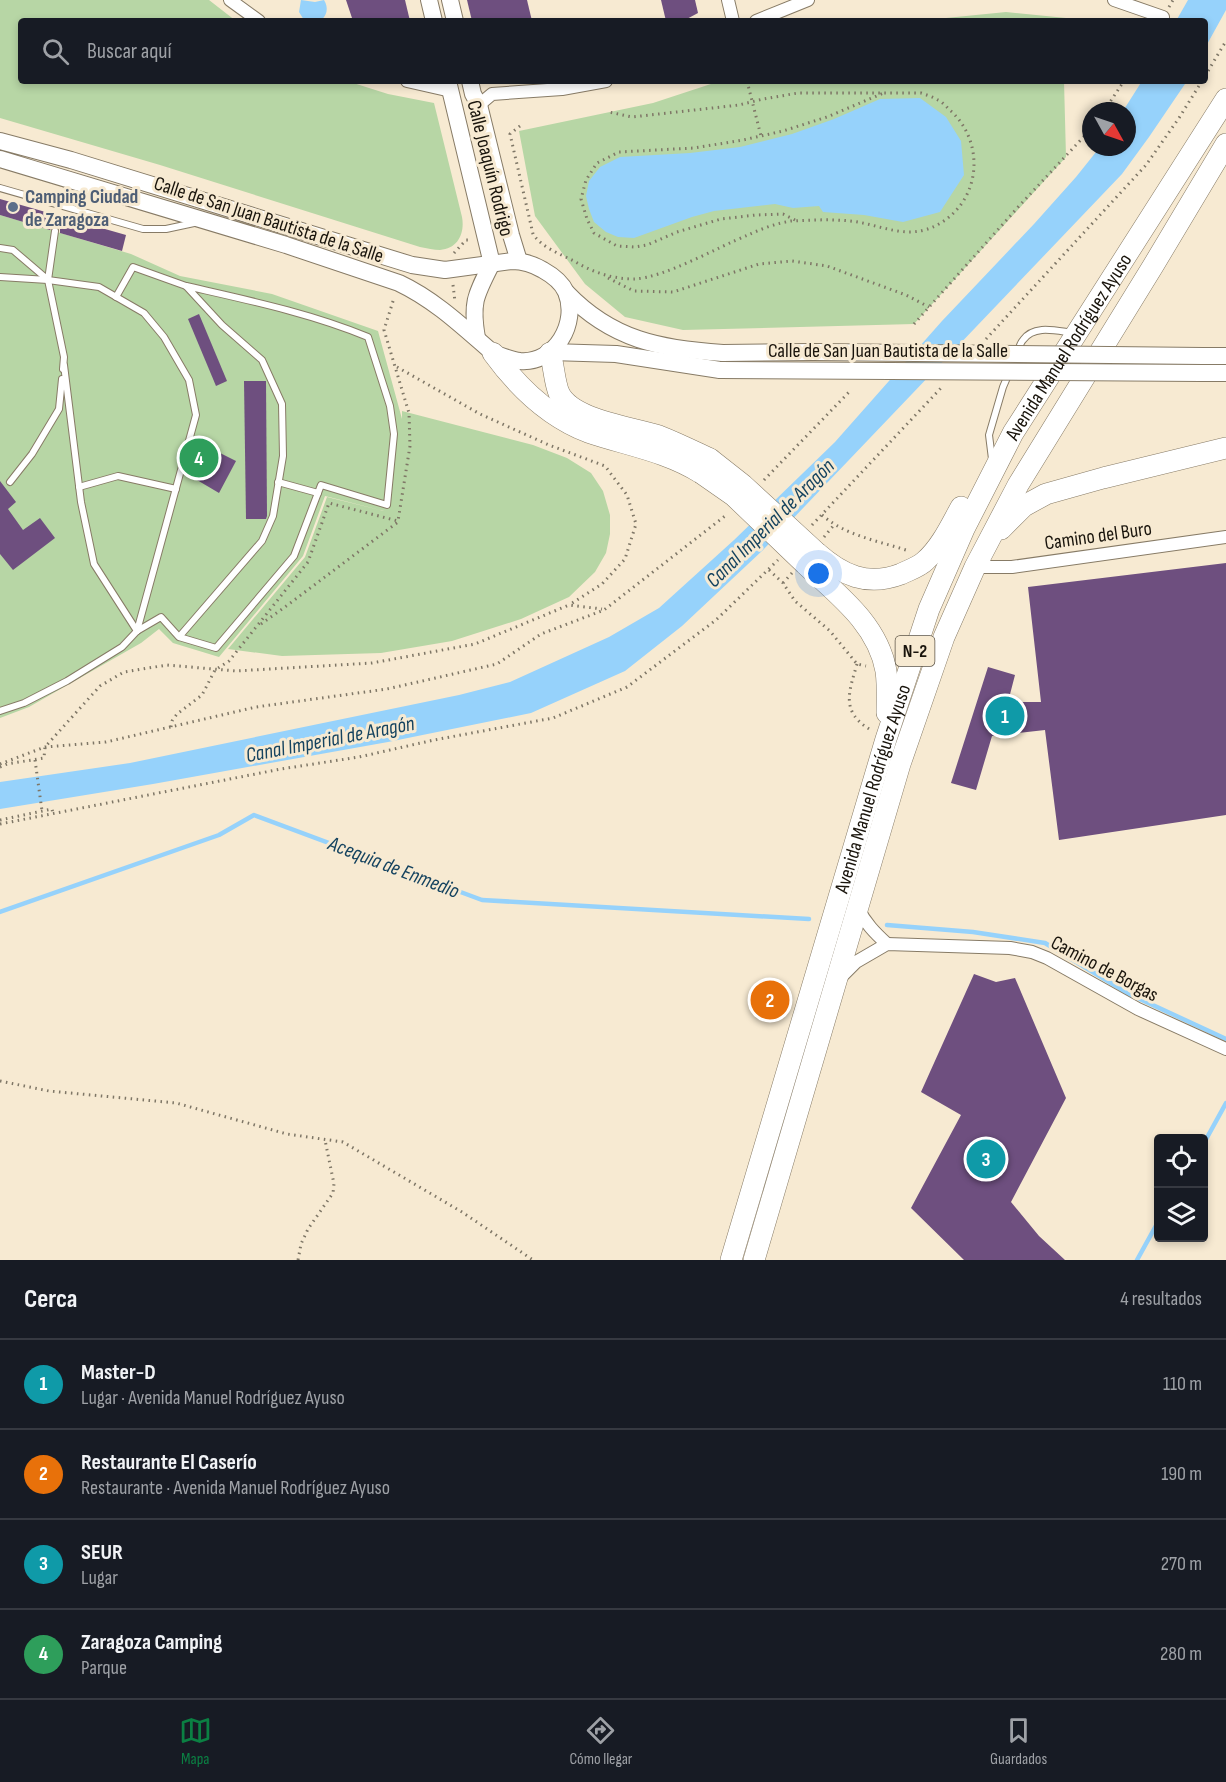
<!DOCTYPE html>
<html lang="es">
<head>
<meta charset="utf-8">
<style>
	body { margin:0; font-family:"Sofia Sans Condensed",sans-serif; background:#20242c; color:#f1f3f6 }
	.controls { position:absolute; right:18px; bottom:18px; display:grid; overflow:hidden; border-radius:6px; box-shadow:0 3px 9px #0003 }
	.controls button { width:54px; height:54px; display:grid; place-items:center; padding:0; border:0; border-bottom:2px solid #363941; background:#171b24; color:#f1f3f6; font:30px sans-serif }
	.compass { position:absolute; left:1082px; top:102px; width:54px; height:54px; border-radius:50%; background:#171b24; box-shadow:0 3px 9px #0003; rotate:130deg }
	.you { position:absolute; left:819px; top:574px; width:21px; height:21px; margin:-15px; border:4px solid #fff; border-radius:50%; background:#1a73e8; box-shadow:0 0 0 9px #1a73e833 }
	.badge { display:grid; place-items:center; width:39px; height:39px; border-radius:50%; background:#0b8043; color:#fff; font-size:20px; font-weight:700 }
	.pin { position:absolute; translate:-50% -50%; border:3px solid #fff; box-shadow:0 2px 6px #0006 }
	.list { margin:0; padding:0; list-style:none }
	h2 { display:flex; justify-content:space-between; align-items:center; height:78px; margin:0; padding:0 24px; font-size:26px }
	h2 small { font-size:20px; font-weight:400; color:#9ea1a6 }
	.list li { display:grid; grid-template-columns:39px 1fr auto; gap:18px; align-items:center; box-sizing:border-box; height:90px; padding:0 24px; border-top:2px solid #363941 }
	.list b { display:block; font-size:22px; white-space:nowrap }
	.list p { margin:0; font-size:20px; white-space:nowrap; color:#9ea1a6 }
	.list em { font-size:20px; font-style:normal; color:#9ea1a6 }
	.icon { flex:none; width:33px; height:33px; fill:none; stroke:currentColor; stroke-width:2; stroke-linecap:round; stroke-linejoin:round }
	.map { position:relative; flex:none; width:1226px; height:1260px; overflow:hidden }
	.search { position:absolute; background:#171b24; box-shadow:0 3px 9px #0003; left:18px; right:18px; top:18px; height:66px; display:flex; align-items:center; gap:15px; box-sizing:border-box; padding:0 21px; border-radius:6px; color:#9ea1a6; font-size:22px }
	.sheet { height:438px; background:#171b24 }
	nav { display:flex; justify-content:space-around; align-items:center; box-sizing:border-box; height:84px; border-top:2px solid #363941; background:#171b24; font-size:16px; color:#9ea1a6 }
	nav a { display:grid; justify-items:center; gap:3px }
	nav .on { color:#0b8043 }
	.map>svg:first-child { display:block }
	.green { fill:#b7d6a5 }
	.water { fill:#96d2fb }
	.lines { fill:none; stroke-linecap:round; stroke-linejoin:round }
	.stream { stroke:#96d2fb; stroke-width:4.5 }
	.building { fill:#6e4f7f }
	.lane-casing { stroke:#877b66; stroke-width:8 }
	.street-casing { stroke:#877b66; stroke-width:14 }
	.secondary-casing { stroke:#877b66; stroke-width:18 }
	.highway-casing { stroke:#877b66; stroke-width:22 }
	.path { stroke:#7e7666; stroke-width:3; stroke-dasharray:1.5 4.5; stroke-linecap:butt }
	.lane { stroke:#fff; stroke-width:6 }
	.street { stroke:#fff; stroke-width:12 }
	.secondary { stroke:#fff; stroke-width:16 }
	.highway { stroke:#fff; stroke-width:21 }
	.secondary-bridge-casing { stroke:#877b66; stroke-width:18; stroke-linecap:butt }
	.highway-bridge-casing { stroke:#877b66; stroke-width:22; stroke-linecap:butt }
	.secondary-bridge { stroke:#fff; stroke-width:16 }
	.highway-bridge { stroke:#fff; stroke-width:21 }
	.service-dot { fill:#5c6f8a; stroke:#f7ead2; stroke-width:2 }
	.labels { text-anchor:middle; stroke-width:6; stroke-linejoin:round; paint-order:stroke }
	.shield { fill:#f7ead2; stroke:#5c5447; stroke-width:1.5 }
	.shield-label { font-size:18px; font-weight:bold; fill:#19140c }
	.street-label { font-size:20px; fill:#19140c; stroke:#f7ead2 }
	.service-label { font-size:20px; font-weight:bold; fill:#4e5e75; stroke:#f7ead2; text-anchor:start }
	.water-label { font-size:21px; font-style:italic; fill:#15435f; stroke:#f7ead2 }
</style>
</head>
<body>
<div class="map">
<svg width="1226" height="1260" viewBox="0 0 1226 1260">
	<rect width="100%" height="100%" fill="#f7ead2"/>
	<g class="green">
		<path d="M 0,0 L 209,0 L 236,21 L 21,21 L 21,81 L 347,81 L 388,94 L 434,103 L 462,217 C 465,233 458,249 440,250 C 434,250 427,248 420,247 L 160,165 L 0,118 Z"/>
		<path d="M 1006,12 L 1066,18 L 1066,21 L 916,21 Z"/>
		<path d="M 720,81 L 1064,81 L 1066,157 L 914,324 L 683,330 L 625,317 L 585,284 L 535,216 L 519,131 L 653,103 Z"/>
		<path d="M 0,215 L 131,254 L 180,276 L 272,294 L 378,331 L 402,419 L 402,411 L 533,445 L 567,458 L 591,473 L 603,491 L 610,515 L 610,534 L 606,553 L 595,572 L 569,597 L 521,619 L 452,641 L 381,653 L 282,656 L 228,649 L 305,557 L 327,497 L 384,511 L 325,496 L 303,556 L 219,657 L 173,643 L 159,629 L 141,643 L 29,707 L 0,718 Z"/>
	</g>
	<g class="water">
		<path d="M 301,0 L 315,2 L 324,0 C 329,8 327,16 320,21 L 304,20 L 299,12 Z"/>
		<path d="M 1188,0 L 1226,0 L 1226,10 L 1205,48 L 1205,21 L 1176,21 Z"/>
		<path d="M 1142,81 L 1187,81 L 1149,137 L 1122,174 L 763,550 L 682,626 L 625,671 L 531,713 L 388,742 L 153,784 L 0,809 L 0,782 L 130,763 L 459,695 L 510,682 L 609,637 L 659,608 L 734,540 L 835,442 L 942,321 L 1034,224 L 1076,177 L 1100,147 L 1127,147 L 1127,111 L 1123,111 Z"/>
		<path d="M 920,98 L 946,117 L 961,141 L 964,175 L 940,212 L 903,222 L 864,215 L 823,212 L 819,206 L 793,208 L 775,204 L 714,211 L 692,217 L 634,238 L 618,237 L 606,232 L 594,222 L 589,209 L 586,196 L 589,181 L 600,167 L 620,157 L 690,153 L 740,147 L 792,134 L 834,119 L 880,99 Z"/>
	</g>
	<g class="lines">
		<g class="stream">
			<path d="M 0,912 L 219,835 L 254,815 L 482,900 L 809,919"/>
			<path d="M 887,925 L 973,932 L 1045,943 L 1129,994 L 1226,1039"/>
			<path d="M 1204,1143 L 1226,1103"/>
			<path d="M 1137,1260 L 1158,1222"/>
		</g>
	</g>
	<g class="building">
		<path d="M 346,0 L 405,0 L 410,21 L 353,21 Z"/>
		<path d="M 467,0 L 527,0 L 532,21 L 472,21 Z"/>
		<path d="M 661,0 L 695,0 L 698,13 L 683,21 L 666,21 Z"/>
		<path d="M 0,199 L 126,235 L 122,251 L 60,233 L 60,229 L 56,226 L 53,226 L 50,230 L 0,215 Z"/>
		<path d="M 199,314 L 227,381 L 216,386 L 188,319 Z"/>
		<path d="M 244,381 L 266,381 L 267,516 L 266,519 L 246,519 Z"/>
		<path d="M 214,450 L 236,461 L 219,493 L 197,480 L 212,451 Z"/>
		<path d="M 0,481 L 16,502 L 8,509 L 23,530 L 40,518 L 55,538 L 13,570 L 0,554 Z"/>
		<path d="M 1226,563 L 1226,815 L 1059,840 L 1045,730 L 992,736 L 976,790 L 951,783 L 988,667 L 1015,675 L 1008,702 L 1041,702 L 1028,587 Z"/>
		<path d="M 974,974 L 996,982 L 1015,978 L 1066,1098 L 1011,1202 L 1039,1236 L 1065,1260 L 964,1260 L 911,1208 L 961,1115 L 921,1092 Z"/>
	</g>
	<g class="lines">
		<defs>
			<g id="lane">
				<path d="M 0,188 L 143,229 L 166,229 L 194,223"/>
				<path d="M 55,231 L 48,280 L 64,357 L 63,369"/>
				<path d="M 0,248 L 13,250 L 47,279"/>
				<path d="M 0,277 L 48,280 L 99,287 L 144,313 L 164,337 L 189,380 L 196,415 L 137,631"/>
				<path d="M 116,297 L 133,267 L 186,286"/>
				<path d="M 1017,353 C 1019,349 1020,343 1023,340 C 1034,324 1057,331 1073,333"/>
				<path d="M 64,365 L 81,502 L 94,564 L 137,631"/>
				<path d="M 992,459 L 989,435 L 1003,387 L 1009,373"/>
				<path d="M 10,482 L 32,454 L 59,409 L 62,379"/>
				<path d="M 278,482 L 318,493"/>
				<path d="M 79,487 L 118,476 L 176,489"/>
				<path d="M 0,711 L 24,703 L 67,681 L 122,647 L 137,631 L 161,617 L 179,637 L 216,648 L 294,556 L 321,485 L 387,505 L 394,434 L 390,406 L 368,337 C 310,313 247,300 186,286 L 222,325 L 262,360 L 282,404 L 283,456 L 273,516 L 262,541 L 179,637"/>
			</g>
			<g id="street">
				<path d="M 230,0 L 259,21"/>
				<path d="M 728,0 L 733,21"/>
				<path d="M 1114,0 L 1163,17"/>
				<path d="M 756,21 L 808,0"/>
				<path d="M 407,81 L 451,91"/>
				<path d="M 479,105 L 492,94 L 562,89 L 606,81"/>
				<path d="M 975,567 L 1012,567 L 1226,537"/>
				<path d="M 858,908 C 865,923 875,933 887,944"/>
				<path d="M 840,978 L 856,962 L 887,944 L 1010,948 L 1032,952 L 1047,958 L 1138,1009 L 1226,1049"/>
			</g>
			<g id="secondary">
				<path d="M 429,0 L 434,21"/>
				<path d="M 450,0 L 455,21"/>
				<path d="M 448,81 L 492,264"/>
				<path d="M 470,81 L 473,94 L 479,105 L 511,235 L 519,261"/>
				<path d="M 0,141 L 71,160 L 412,265 L 445,270 L 512,261 C 523,261 533,264 543,270 C 552,275 562,283 566,292 C 579,323 555,364 520,361 C 511,360 502,356 493,353 C 463,327 435,300 399,283 L 286,245 L 0,159"/>
				<path d="M 567,293 C 612,340 661,349 723,353"/>
				<path d="M 477,338 C 471,304 475,296 491,265"/>
				<path d="M 551,352 L 616,354 L 720,370"/>
				<path d="M 1203,356 L 1226,356"/>
				<path d="M 1201,373 L 1226,373"/>
			</g>
			<g id="highway">
				<path d="M 493,353 C 517,386 549,417 588,432 C 626,445 666,451 701,473"/>
				<path d="M 550,353 C 554,365 554,381 559,393 C 572,421 633,427 659,436 C 677,443 693,451 710,459"/>
				<path d="M 1001,529 L 1024,506 L 1046,494 L 1103,478 L 1226,448"/>
				<path d="M 817,553 C 842,575 867,587 901,574 C 909,570 919,567 925,561 C 941,547 951,525 961,507"/>
				<path d="M 805,564 C 837,594 878,624 886,671 C 888,685 887,699 887,713"/>
				<path id="s1" d="M 731,1260 L 886,739 L 929,609 L 964,529 L 1013,433 L 1226,99"/>
				<path d="M 754,1260 L 900,764 L 944,637 L 975,567 L 1018,485 L 1153,266 L 1226,144"/>
			</g>
		</defs>
		<use href="#lane" class="lane-casing"/>
		<use href="#street" class="street-casing"/>
		<use href="#secondary" class="secondary-casing"/>
		<use href="#highway" class="highway-casing"/>
		<g class="path">
			<path d="M 1169,7 L 1173,0"/>
			<path d="M 1205,76 L 1226,41"/>
			<path d="M 747,81 L 761,136"/>
			<path d="M 1104,111 L 1124,81"/>
			<path d="M 520,126 L 510,134 L 533,234 C 541,247 560,254 574,261 C 592,272 612,279 634,279 C 664,278 718,247 748,235 C 761,229 777,223 791,221 C 811,220 831,219 850,221 C 881,224 907,242 939,224 C 981,200 985,144 952,112 C 947,108 943,102 938,100 C 933,97 927,95 921,93 L 798,93 L 763,99 L 739,105 L 632,117 L 609,112"/>
			<path d="M 795,220 L 783,214 L 756,215 L 721,219 L 677,232 L 647,245 L 635,247 L 617,246 L 594,233 L 587,219 L 581,199 L 586,180 L 597,163 L 619,152 L 694,148 L 743,140 L 783,131 L 827,117 L 886,92"/>
			<path d="M 454,253 L 466,240 L 472,240"/>
			<path d="M 608,278 L 634,291 L 673,292 L 759,264 L 792,261 L 827,266 L 906,295 L 929,307"/>
			<path d="M 453,285 L 455,302"/>
			<path d="M 914,324 L 1019,206 L 1091,129"/>
			<path d="M 986,339 L 1146,165 L 1179,118 L 1202,81"/>
			<path d="M 397,367 L 480,414 L 549,445 L 605,466 L 627,495 L 636,524 L 625,559 L 602,584 L 569,605"/>
			<path d="M 764,480 L 851,390"/>
			<path d="M 822,515 C 846,536 879,541 909,551"/>
			<path d="M 812,525 L 941,388"/>
			<path d="M 824,537 L 834,525"/>
			<path d="M 769,570 L 783,583 L 795,601 L 830,631 L 857,664 L 866,666"/>
			<path d="M 783,583 L 792,573"/>
			<path d="M 261,624 L 285,607 L 398,522"/>
			<path d="M 857,664 C 849,692 840,712 871,730"/>
			<path d="M 171,727 L 172,721 L 177,714 L 202,695 L 215,670 L 229,661 L 308,562 L 329,503 L 398,521 L 410,446 L 409,413 L 384,330 L 394,298"/>
			<path d="M 35,760 L 42,811"/>
			<path d="M 0,764 L 45,747 L 106,742 L 256,707 L 387,689 L 497,664 L 541,634 L 604,610 L 725,516"/>
			<path d="M 0,767 L 7,764 L 44,758 L 45,747 L 100,686 L 124,672 L 167,665 L 236,671 L 372,663 L 475,644 L 569,605 L 602,609"/>
			<path d="M 0,820 L 52,809 L 53,814"/>
			<path d="M 0,824 L 281,769 L 359,757 L 434,740 L 553,718 L 627,687 L 716,620 L 778,560"/>
			<path d="M 0,1081 L 49,1091 L 176,1103 L 287,1134 L 343,1142 L 462,1212 L 533,1260"/>
			<path d="M 298,1260 L 301,1244 L 308,1229 L 333,1193 L 334,1184 L 325,1140"/>
		</g>
		<use href="#lane" class="lane"/>
		<use href="#street" class="street"/>
		<use href="#secondary" class="secondary"/>
		<use href="#highway" class="highway"/>
		<defs>
			<g id="secondary-bridge">
				<path d="M 723,353 L 813,352 L 1203,356"/>
				<path d="M 720,370 L 1201,373"/>
			</g>
			<g id="highway-bridge">
				<path d="M 710,459 L 743,485 L 817,553"/>
				<path d="M 701,473 L 734,496 L 805,564"/>
			</g>
		</defs>
		<use href="#secondary-bridge" class="secondary-bridge-casing"/>
		<use href="#highway-bridge" class="highway-bridge-casing"/>
		<use href="#secondary-bridge" class="secondary-bridge"/>
		<use href="#highway-bridge" class="highway-bridge"/>
	</g>
	<circle class="service-dot" cx="13" cy="207" r="6"/>
	<g class="labels">
		<rect class="shield" x="895.5" y="636" width="39" height="30" rx="4.5"/>
		<g class="shield-label">
			<text x="915" y="657">N-2</text>
		</g>
		<g class="street-label">
			<text transform="translate(491 168) rotate(76)" y="7">Calle Joaquín Rodrigo</text>
			<text transform="translate(269 219) rotate(18)" y="7">Calle de San Juan Bautista de la Salle</text>
			<text dy="7" stroke="none"><textPath href="#s1" startOffset="978">Avenida Manuel Rodríguez Ayuso</textPath></text>
			<text x="888" y="357">Calle de San Juan Bautista de la Salle</text>
			<text transform="translate(1098 535) rotate(-8)" y="7">Camino del Buro</text>
			<text dy="7" stroke="none"><textPath href="#s1" startOffset="492">Avenida Manuel Rodríguez Ayuso</textPath></text>
			<text transform="translate(1105 968) rotate(28)" y="7">Camino de Borgas</text>
		</g>
		<g class="service-label">
			<text x="25" y="203">Camping Ciudad<tspan x="25" dy="23">de Zaragoza</tspan></text>
		</g>
		<g class="water-label">
			<text transform="translate(770 523) rotate(-45)" y="7">Canal Imperial de Aragón</text>
			<text transform="translate(330 739) rotate(-11)" y="7">Canal Imperial de Aragón</text>
			<text transform="translate(394 867) rotate(21)" y="7">Acequia de Enmedio</text>
		</g>
	</g>
</svg>
<div class="controls">
<button><svg class="icon" aria-label="locate" viewBox="0 0 24 24"><circle cx="12" cy="12" r="6"/><path d="M12 2v4M12 18v4M2 12h4M18 12h4"/></svg></button>
<button><svg class="icon" aria-label="layers" viewBox="0 0 24 24"><path d="M12 4l9 5-9 5-9-5zM3 14l9 5 9-5"/></svg></button>
</div>
<svg class="compass" viewBox="-18 -18 36 36"><path d="M0-13l5 13h-10z" fill="#e53935"/><path d="M0 13l5-13h-10z" fill="#9ea1a6"/></svg>
<div class="you"></div>
<div class="pin badge" style="left:1005px;top:716px;background:#0f9aa8">1</div>
<div class="pin badge" style="left:770px;top:1000px;background:#e8710a">2</div>
<div class="pin badge" style="left:986px;top:1159px;background:#0f9aa8">3</div>
<div class="pin badge" style="left:199px;top:458px;background:#2e9e5b">4</div>
<div class="search"><svg class="icon" aria-label="search" viewBox="0 0 24 24"><circle cx="10" cy="10" r="6"/><path d="M15 15l6 6"/></svg>Buscar aquí</div>
</div>
<section class="sheet">
<h2>Cerca<small>4 resultados</small></h2>
<ul class="list">
<li><span class="badge" style="background:#0f9aa8">1</span><div><b>Master-D</b><p>Lugar · Avenida Manuel Rodríguez Ayuso</p></div><em>110 m</em></li>
<li><span class="badge" style="background:#e8710a">2</span><div><b>Restaurante El Caserío</b><p>Restaurante · Avenida Manuel Rodríguez Ayuso</p></div><em>190 m</em></li>
<li><span class="badge" style="background:#0f9aa8">3</span><div><b>SEUR</b><p>Lugar</p></div><em>270 m</em></li>
<li><span class="badge" style="background:#2e9e5b">4</span><div><b>Zaragoza Camping</b><p>Parque</p></div><em>280 m</em></li>
</ul>
</section>
<nav>
<a class="on"><svg class="icon" aria-label="map" viewBox="0 0 24 24"><path d="M3 6l6-2 6 2 6-2v14l-6 2-6-2-6 2zM9 4v14M15 6v14"/></svg>Mapa</a>
<a><svg class="icon" aria-label="directions" viewBox="0 0 24 24"><path d="M12 3l9 9-9 9-9-9zM9 14v-3h6M13 9l2 2-2 2"/></svg>Cómo llegar</a>
<a><svg class="icon" aria-label="saved" viewBox="0 0 24 24"><path d="M7 4h10v16l-5-4-5 4z"/></svg>Guardados</a>
</nav>
</body>
</html>
